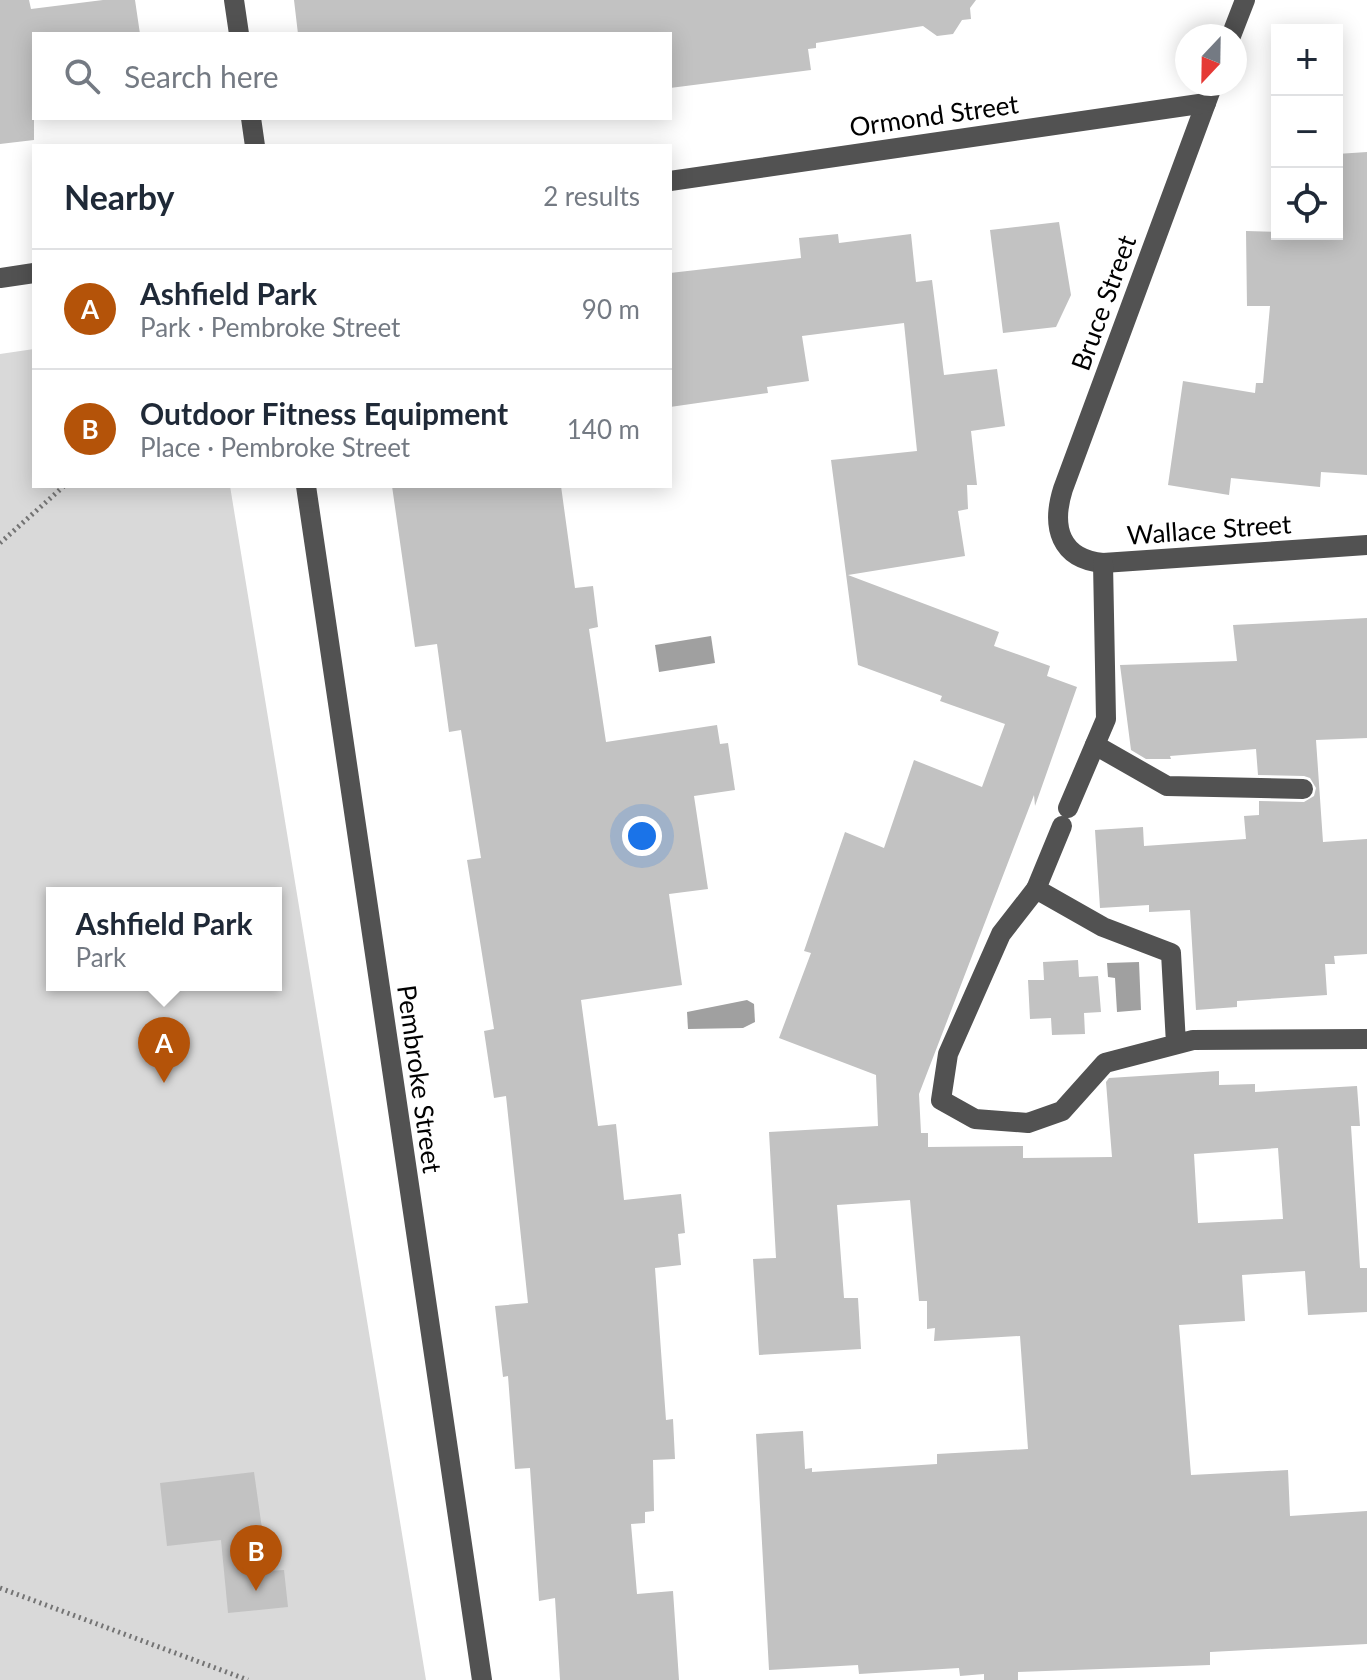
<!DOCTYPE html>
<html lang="en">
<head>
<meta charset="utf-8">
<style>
	body { margin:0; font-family:Lato,sans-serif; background:#f2f2f3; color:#1f2937 }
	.controls { position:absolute; right:24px; top:24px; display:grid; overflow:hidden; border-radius:0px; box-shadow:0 4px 20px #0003 }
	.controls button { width:72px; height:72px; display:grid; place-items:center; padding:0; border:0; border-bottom:2px solid #e0e1e3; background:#fff; color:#1f2937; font:40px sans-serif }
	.compass { position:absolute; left:1175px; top:24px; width:72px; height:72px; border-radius:50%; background:#fff; box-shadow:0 4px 20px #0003; rotate:202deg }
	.you { position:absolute; left:642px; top:836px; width:28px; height:28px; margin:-20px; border:6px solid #fff; border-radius:50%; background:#1a73e8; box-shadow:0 0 0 12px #1a73e833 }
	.badge { display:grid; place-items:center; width:52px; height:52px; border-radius:50%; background:#b45309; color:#fff; font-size:26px; font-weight:700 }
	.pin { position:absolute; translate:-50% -66px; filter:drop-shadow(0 2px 4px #0008) }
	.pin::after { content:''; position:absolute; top:42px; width:28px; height:24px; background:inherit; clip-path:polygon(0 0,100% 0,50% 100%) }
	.popup { position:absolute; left:46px; top:887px; width:236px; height:104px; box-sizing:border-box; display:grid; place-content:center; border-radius:0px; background:#fff; filter:drop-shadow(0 2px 6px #0005); font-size:26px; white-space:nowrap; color:#747a83 }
	.popup b { font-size:30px; color:#1f2937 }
	.popup::after { content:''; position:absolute; left:50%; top:100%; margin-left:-16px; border:16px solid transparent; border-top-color:#fff }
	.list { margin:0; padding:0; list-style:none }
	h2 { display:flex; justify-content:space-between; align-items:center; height:104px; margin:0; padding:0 32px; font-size:34px }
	h2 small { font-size:26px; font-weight:400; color:#747a83 }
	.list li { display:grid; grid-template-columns:52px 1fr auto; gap:24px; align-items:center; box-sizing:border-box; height:120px; padding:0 32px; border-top:2px solid #e0e1e3 }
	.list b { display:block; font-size:30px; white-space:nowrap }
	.list p { margin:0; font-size:26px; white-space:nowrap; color:#747a83 }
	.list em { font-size:26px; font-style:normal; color:#747a83 }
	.icon { flex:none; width:44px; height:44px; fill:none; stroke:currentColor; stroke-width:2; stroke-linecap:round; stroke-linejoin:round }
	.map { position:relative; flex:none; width:1367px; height:1680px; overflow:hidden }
	.search { position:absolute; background:#fff; box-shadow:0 4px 20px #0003; left:32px; top:32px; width:640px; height:88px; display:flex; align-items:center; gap:20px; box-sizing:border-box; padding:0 28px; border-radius:0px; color:#747a83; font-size:30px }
	.panel { position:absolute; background:#fff; box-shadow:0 4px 20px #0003; left:32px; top:144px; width:640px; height:344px; border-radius:0px }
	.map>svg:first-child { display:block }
	.green { fill:#d9d9d9; fill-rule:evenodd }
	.water { fill:#a0a0a0 }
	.building { fill:#c2c2c2; fill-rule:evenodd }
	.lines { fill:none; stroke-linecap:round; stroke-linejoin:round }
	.path { stroke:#747474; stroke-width:5; stroke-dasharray:2 4; stroke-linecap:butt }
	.minor { stroke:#525252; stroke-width:20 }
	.labels { text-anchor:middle; stroke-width:8; stroke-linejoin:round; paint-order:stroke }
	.street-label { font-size:26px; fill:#000; stroke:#fff }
</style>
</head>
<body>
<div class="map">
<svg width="1367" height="1680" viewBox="0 0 1367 1680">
	<rect width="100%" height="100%" fill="#fff"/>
	<path class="green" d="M 34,349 L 34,486 L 230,486 L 426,1680 L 0,1680 L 0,354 ZM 52,893 L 276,893 L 276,985 L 52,985 Z"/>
	<g class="water">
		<path d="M 711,636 L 715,663 L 659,672 L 655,645 Z"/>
		<path d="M 1139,962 L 1141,1010 L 1117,1012 L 1115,978 L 1108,977 L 1107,963 Z"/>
		<path d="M 747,1000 L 754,1004 L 755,1022 L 743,1028 L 688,1029 L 687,1012 Z"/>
	</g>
	<g class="building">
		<path d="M 0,0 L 29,0 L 31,9 L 103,0 L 135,0 L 140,34 L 34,34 L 34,140 L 0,144 Z"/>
		<path d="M 294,0 L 976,0 L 970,8 L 971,19 L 962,20 L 953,34 L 937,36 L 923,26 L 816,43 L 816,48 L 808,49 L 811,70 L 670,88 L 670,34 L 298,34 Z"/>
		<path d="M 1367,152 L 1367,475 L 1321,472 L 1320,487 L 1231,478 L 1229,495 L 1168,485 L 1183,381 L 1255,393 L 1256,383 L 1263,383 L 1270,306 L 1247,306 L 1246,231 L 1337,234 L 1337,154 Z"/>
		<path d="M 1059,222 L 1071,295 L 1056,327 L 1003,333 L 990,230 Z"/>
		<path d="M 838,234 L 839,243 L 911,234 L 916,282 L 932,280 L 944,375 L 997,369 L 1005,426 L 971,431 L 977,485 L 967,485 L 968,509 L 958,511 L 965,556 L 848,575 L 999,632 L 994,646 L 1050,666 L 1047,676 L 1077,687 L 1035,806 L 1034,795 L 919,1094 L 921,1133 L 928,1133 L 928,1147 L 1023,1146 L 1023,1158 L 1112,1157 L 1106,1082 L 1109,1078 L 1219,1071 L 1219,1085 L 1255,1084 L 1255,1092 L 1357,1086 L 1360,1126 L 1351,1126 L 1360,1268 L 1367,1268 L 1367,1312 L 1308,1315 L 1305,1271 L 1242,1275 L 1245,1321 L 1179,1325 L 1191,1475 L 1288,1470 L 1290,1516 L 1367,1511 L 1367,1644 L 1210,1652 L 1210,1665 L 1018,1672 L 1018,1680 L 984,1680 L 984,1674 L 960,1676 L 959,1668 L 859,1674 L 858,1665 L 769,1670 L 756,1434 L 803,1431 L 805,1469 L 812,1468 L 812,1472 L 937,1464 L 937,1454 L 1028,1449 L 1020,1336 L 934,1341 L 935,1328 L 927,1329 L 927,1301 L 919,1301 L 910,1200 L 837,1205 L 844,1298 L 858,1298 L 861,1349 L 759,1355 L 753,1259 L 776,1258 L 769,1132 L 878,1126 L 876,1075 L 779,1038 L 811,953 L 804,951 L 845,832 L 884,848 L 914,760 L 982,787 L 1005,724 L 940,701 L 942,696 L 858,665 L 831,460 L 917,451 L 904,323 L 802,336 L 809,381 L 767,387 L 768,393 L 670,407 L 670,273 L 801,258 L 799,238 ZM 1278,1148 L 1283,1219 L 1198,1223 L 1194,1154 Z"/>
		<path d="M 392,486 L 561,486 L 575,588 L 593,586 L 598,627 L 589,629 L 606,742 L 717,725 L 720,744 L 728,743 L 735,790 L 694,796 L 708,889 L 669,894 L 682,985 L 581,1000 L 598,1126 L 616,1124 L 624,1200 L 681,1194 L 685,1233 L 678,1234 L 681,1265 L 655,1268 L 666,1420 L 673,1419 L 675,1459 L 653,1460 L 654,1511 L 645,1512 L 645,1523 L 631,1524 L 637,1594 L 673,1591 L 679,1680 L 560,1680 L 555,1598 L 539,1601 L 530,1468 L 515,1469 L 508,1376 L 503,1377 L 495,1306 L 528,1303 L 506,1096 L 494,1098 L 484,1031 L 494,1029 L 467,860 L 481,858 L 461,730 L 449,732 L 437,644 L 415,647 Z"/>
		<path d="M 1367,618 L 1367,738 L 1316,740 L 1323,842 L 1367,839 L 1367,954 L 1334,956 L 1335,964 L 1325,964 L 1327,995 L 1237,1001 L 1237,1007 L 1196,1010 L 1190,910 L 1149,912 L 1149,905 L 1100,908 L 1095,830 L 1143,827 L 1144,846 L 1246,839 L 1244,816 L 1259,815 L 1259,801 L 1304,802 L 1314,796 L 1316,788 L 1310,778 L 1304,776 L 1258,775 L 1256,749 L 1170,756 L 1171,759 L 1146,759 L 1131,750 L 1120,665 L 1237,661 L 1233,625 Z"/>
		<path d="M 1078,960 L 1079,977 L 1098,976 L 1101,1012 L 1084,1013 L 1085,1034 L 1052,1035 L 1051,1018 L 1030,1019 L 1028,980 L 1044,980 L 1043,962 Z"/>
		<path d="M 254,1472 L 268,1571 L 284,1570 L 288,1607 L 228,1613 L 221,1540 L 167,1546 L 160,1483 Z"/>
	</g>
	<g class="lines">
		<g class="path">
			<path d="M 0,543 L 64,486"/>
			<path d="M 0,1588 L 248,1680"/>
		</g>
		<g class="minor">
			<path d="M 234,0 L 239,34"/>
			<path d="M 1231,36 L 1245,0"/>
			<path d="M 1213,84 L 1063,489 C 1051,527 1060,559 1103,563 L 1367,545"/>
			<path d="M 251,118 L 255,146"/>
			<path d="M 670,181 L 1206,103"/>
			<path d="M 0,278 L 34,273"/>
			<path d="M 306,486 L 482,1680"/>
			<path d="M 1095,745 L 1167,786 L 1303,789"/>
			<path d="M 1068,808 L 1106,719 L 1103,563"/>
			<path d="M 1036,889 L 1062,826"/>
			<path d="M 1176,1044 L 1171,953 L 1103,927 L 1036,889 L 1001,934 L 948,1054 L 941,1100 L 975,1119 L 1028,1123 L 1062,1111 L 1105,1063 L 1193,1040 L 1367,1039"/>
		</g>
	</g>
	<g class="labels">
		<g class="street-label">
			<text transform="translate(934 116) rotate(-8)" y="9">Ormond Street</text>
			<text transform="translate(1104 303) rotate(-70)" y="9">Bruce Street</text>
			<text transform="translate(1209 530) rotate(-4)" y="9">Wallace Street</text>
			<text transform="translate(419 1079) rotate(82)" y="9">Pembroke Street</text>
		</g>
	</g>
</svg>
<div class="controls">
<button>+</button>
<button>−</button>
<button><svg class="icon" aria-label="locate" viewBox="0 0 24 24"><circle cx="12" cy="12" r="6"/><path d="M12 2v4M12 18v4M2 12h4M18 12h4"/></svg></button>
</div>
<svg class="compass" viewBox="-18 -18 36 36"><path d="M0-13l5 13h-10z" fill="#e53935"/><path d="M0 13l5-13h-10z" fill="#747a83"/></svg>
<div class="you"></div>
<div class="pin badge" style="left:164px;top:1083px">A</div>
<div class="popup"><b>Ashfield Park</b>Park</div>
<div class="pin badge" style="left:256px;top:1591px">B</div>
<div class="search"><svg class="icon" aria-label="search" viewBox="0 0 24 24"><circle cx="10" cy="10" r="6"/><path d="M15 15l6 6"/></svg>Search here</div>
<section class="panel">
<h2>Nearby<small>2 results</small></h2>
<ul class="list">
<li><span class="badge">A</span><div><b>Ashfield Park</b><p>Park · Pembroke Street</p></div><em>90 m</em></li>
<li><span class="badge">B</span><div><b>Outdoor Fitness Equipment</b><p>Place · Pembroke Street</p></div><em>140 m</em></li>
</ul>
</section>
</div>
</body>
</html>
